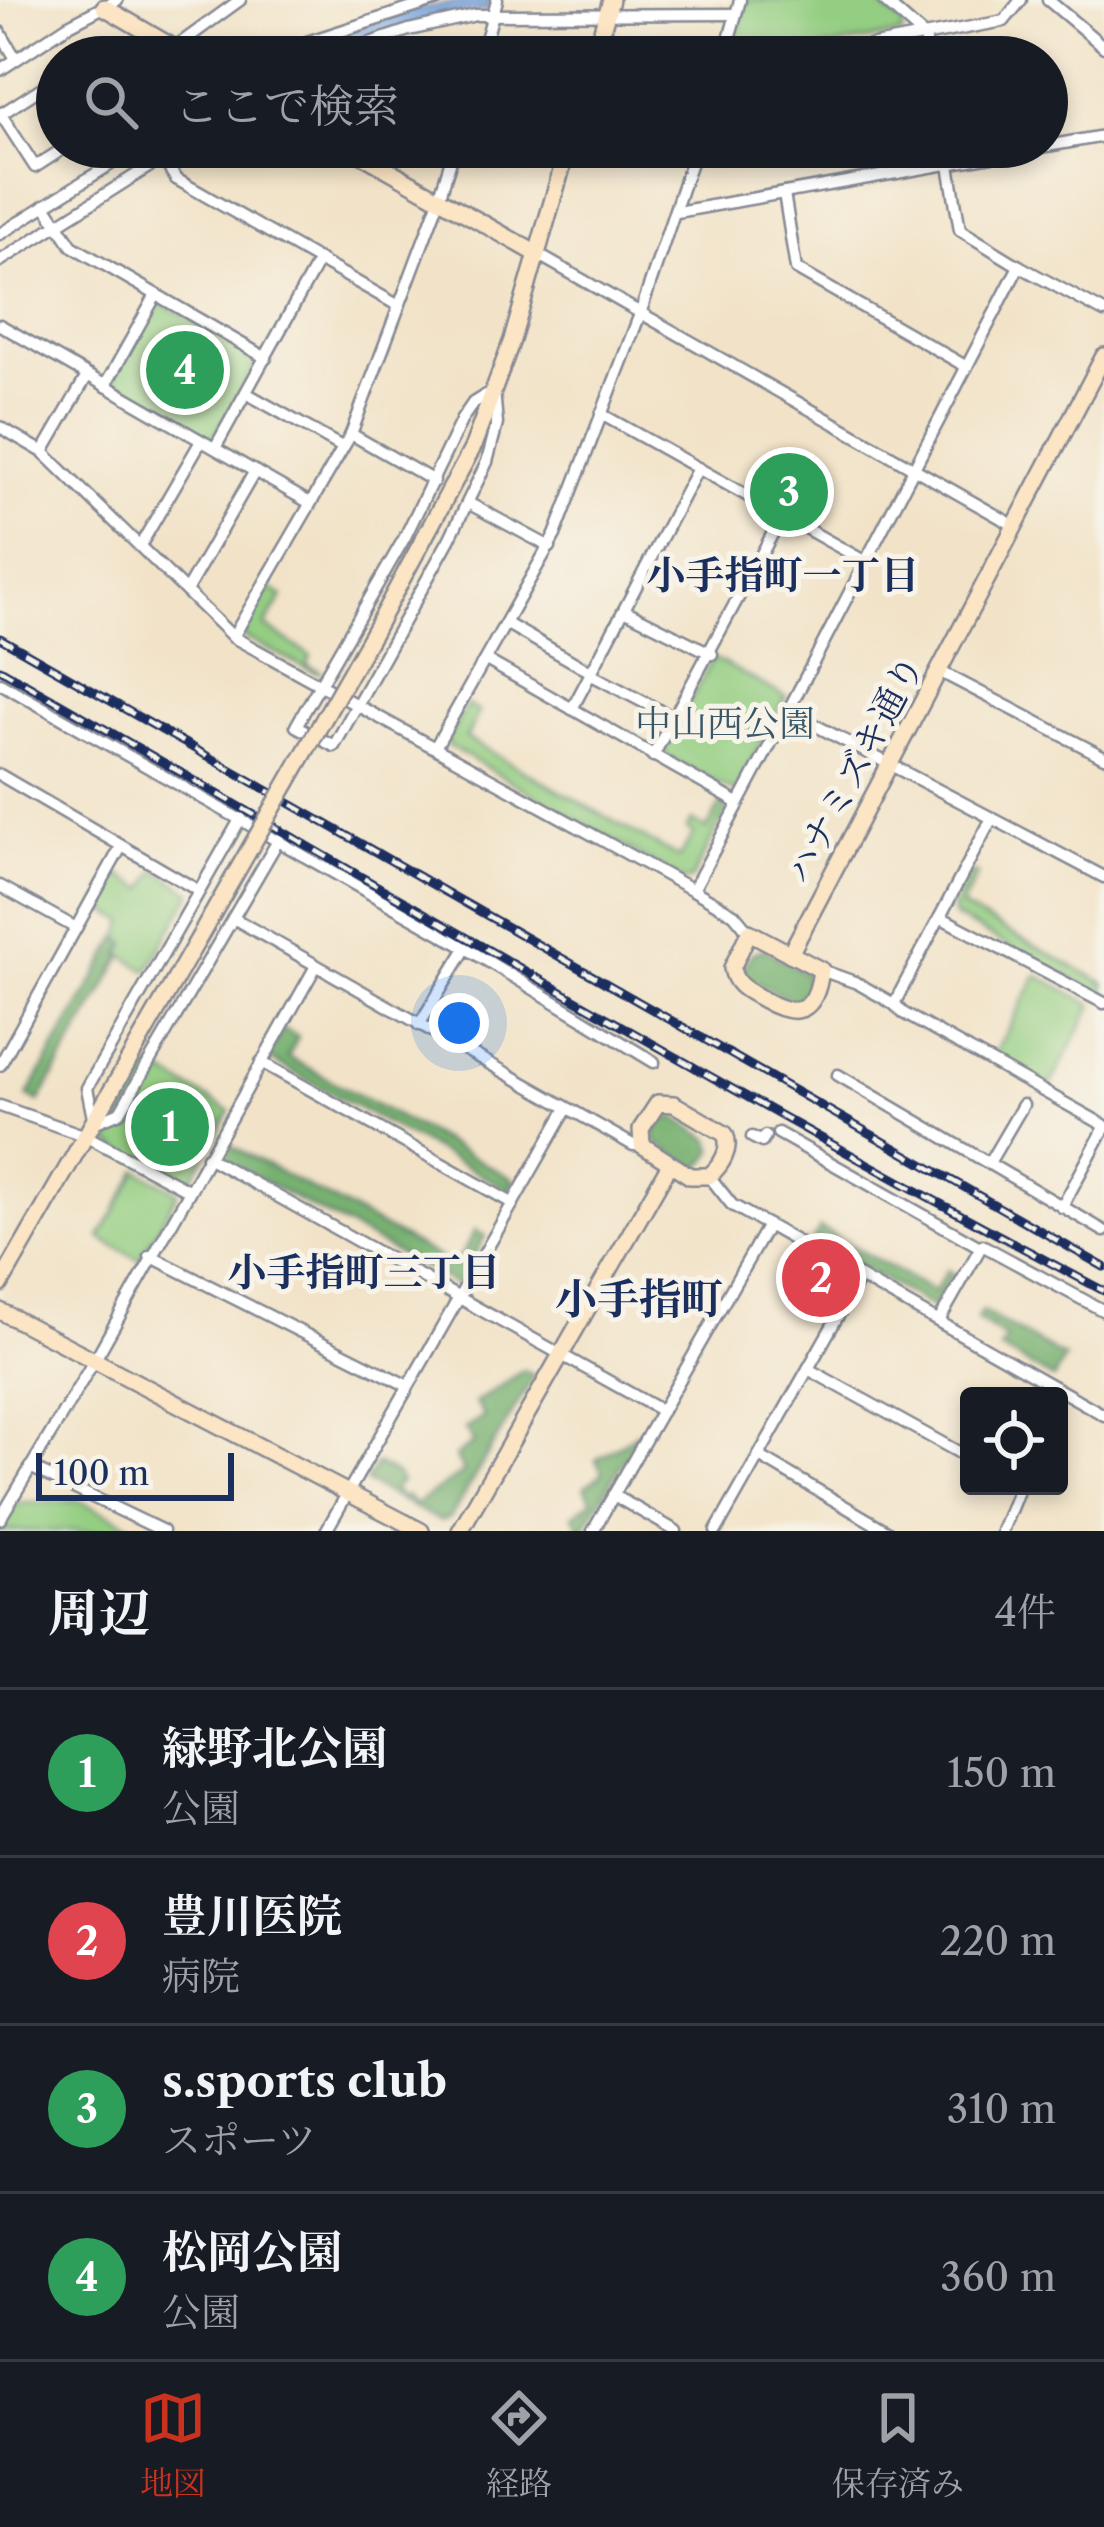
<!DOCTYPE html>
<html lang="ja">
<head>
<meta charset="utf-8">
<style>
	body { margin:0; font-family:"Libre Caslon Text","Noto Serif JP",serif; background:#242831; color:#f1f3f6 }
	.controls { position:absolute; right:36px; bottom:36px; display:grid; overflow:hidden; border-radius:12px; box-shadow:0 6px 18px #0003 }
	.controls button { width:108px; height:108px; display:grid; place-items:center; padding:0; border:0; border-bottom:3px solid #363941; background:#171b24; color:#f1f3f6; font:60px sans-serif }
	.scale { position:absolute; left:36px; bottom:30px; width:198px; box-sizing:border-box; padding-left:12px; border:6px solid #1b2f5e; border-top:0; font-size:33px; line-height:42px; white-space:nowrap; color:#1b2f5e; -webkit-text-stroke:9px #f7f3e8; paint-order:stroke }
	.you { position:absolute; left:459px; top:1023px; width:42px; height:42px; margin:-30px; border:9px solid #fff; border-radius:50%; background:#1a73e8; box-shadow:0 0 0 18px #1a73e833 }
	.badge { display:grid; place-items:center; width:78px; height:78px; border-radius:50%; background:#c8321e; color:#fff; font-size:39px; font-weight:700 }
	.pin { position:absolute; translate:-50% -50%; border:6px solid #fff; box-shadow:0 3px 12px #0006 }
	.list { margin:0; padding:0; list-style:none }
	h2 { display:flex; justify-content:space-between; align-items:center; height:156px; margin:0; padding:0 48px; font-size:51px }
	h2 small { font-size:39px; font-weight:400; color:#9ea1a6 }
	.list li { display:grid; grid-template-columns:78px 1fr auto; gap:36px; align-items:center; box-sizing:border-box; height:168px; padding:0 48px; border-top:3px solid #363941 }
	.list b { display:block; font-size:45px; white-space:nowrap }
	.list p { margin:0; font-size:39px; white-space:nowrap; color:#9ea1a6 }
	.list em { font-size:39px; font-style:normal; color:#9ea1a6 }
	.icon { flex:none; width:66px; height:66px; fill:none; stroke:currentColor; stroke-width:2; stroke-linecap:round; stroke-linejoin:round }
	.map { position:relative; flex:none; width:1104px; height:1531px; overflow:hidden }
	.search { position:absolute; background:#171b24; box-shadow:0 6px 18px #0003; left:36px; right:36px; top:36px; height:132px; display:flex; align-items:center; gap:30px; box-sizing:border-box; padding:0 42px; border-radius:66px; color:#9ea1a6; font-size:45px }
	.sheet { height:828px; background:#171b24 }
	nav { display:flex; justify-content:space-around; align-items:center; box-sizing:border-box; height:168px; border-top:3px solid #363941; background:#171b24; font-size:33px; color:#9ea1a6 }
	nav a { display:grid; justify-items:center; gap:6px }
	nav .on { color:#c8321e }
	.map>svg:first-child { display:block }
	.green { fill:#94ce82; stroke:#587e70; stroke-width:3 }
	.forest { fill:#77b170; stroke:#497067; stroke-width:3 }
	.water { fill:#78a7e2; stroke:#4a6ba0; stroke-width:3 }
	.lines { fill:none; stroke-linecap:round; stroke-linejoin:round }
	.street-casing { stroke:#868993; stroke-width:15 }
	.secondary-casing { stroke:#868993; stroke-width:20 }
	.street { stroke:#fff; stroke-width:10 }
	.secondary { stroke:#fce5c4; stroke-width:15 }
	.rail-casing { stroke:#1b2f5e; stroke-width:9 }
	.rail { stroke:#f7f3e8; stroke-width:4.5; stroke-dasharray:14; stroke-linecap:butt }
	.secondary-bridge-casing { stroke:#868993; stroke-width:20; stroke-linecap:butt }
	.secondary-bridge { stroke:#fce5c4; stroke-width:15 }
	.labels { text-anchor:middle; stroke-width:10; stroke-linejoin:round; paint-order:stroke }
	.park-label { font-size:36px; fill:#395767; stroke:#f7f3e8 }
	.street-label { font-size:36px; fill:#1b2f5e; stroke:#f7f3e8 }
	.neighbourhood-label { font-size:39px; font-weight:bold; fill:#1b2f5e; stroke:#f7f3e8 }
	.quarter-label { font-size:42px; font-weight:bold; fill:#1b2f5e; stroke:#f7f3e8 }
</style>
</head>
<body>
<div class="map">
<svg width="1104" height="1531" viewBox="0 0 1104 1531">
	<rect width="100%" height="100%" fill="#f7f3e8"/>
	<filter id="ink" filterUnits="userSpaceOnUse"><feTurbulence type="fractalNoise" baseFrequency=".00833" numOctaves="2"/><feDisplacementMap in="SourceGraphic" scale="24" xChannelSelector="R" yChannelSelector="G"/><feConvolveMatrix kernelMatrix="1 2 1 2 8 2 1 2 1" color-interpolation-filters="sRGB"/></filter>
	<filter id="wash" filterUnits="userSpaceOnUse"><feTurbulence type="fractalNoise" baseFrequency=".004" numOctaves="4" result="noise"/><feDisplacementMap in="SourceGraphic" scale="48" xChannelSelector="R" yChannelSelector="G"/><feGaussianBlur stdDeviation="2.7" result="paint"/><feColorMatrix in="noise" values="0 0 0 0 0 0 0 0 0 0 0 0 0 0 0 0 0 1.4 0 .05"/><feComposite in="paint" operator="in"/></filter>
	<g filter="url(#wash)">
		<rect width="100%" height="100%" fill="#f2e3c8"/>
		<g class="green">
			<path d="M 745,0 L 875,0 L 904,25 L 902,34 L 776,57 L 729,57 Z"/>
			<path d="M 162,303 L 254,356 L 257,362 L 215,436 L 209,438 L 116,385 L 113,378 L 154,306 Z"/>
			<path d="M 268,587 L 283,596 L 265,626 L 311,656 L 307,665 L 321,672 L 316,673 L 245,638 L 243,631 Z"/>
			<path d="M 713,658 L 786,697 L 735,792 L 667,757 L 664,749 Z"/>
			<path d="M 467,705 L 479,712 L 466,738 L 679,858 L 694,834 L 687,829 L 692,821 L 707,829 L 723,801 L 726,803 L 727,809 L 692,879 L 684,881 L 449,746 L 447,740 Z"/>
			<path d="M 156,870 L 192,892 L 148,971 L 121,954 L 127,943 L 119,937 L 126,922 L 98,906 L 116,873 L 145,889 Z"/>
			<path d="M 971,872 L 977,875 L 961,907 L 1104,983 L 1104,996 L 954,917 L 952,909 Z"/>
			<path d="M 1037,975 L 1093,1005 L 1049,1088 L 993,1057 Z"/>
			<path d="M 152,1067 L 230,1111 L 187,1187 L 109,1143 Z"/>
			<path d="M 138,1170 L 178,1192 L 140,1260 L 100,1238 Z"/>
			<path d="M 80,1501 L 144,1531 L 1,1531 L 17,1503 Z"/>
		</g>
		<g class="forest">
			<path d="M 118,938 L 126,943 L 120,954 L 123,956 L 39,1102 L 28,1096 Z"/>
			<path d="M 765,949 L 806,974 L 807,987 L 798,1000 L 792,1001 L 745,977 L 744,967 L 752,953 Z"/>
			<path d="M 283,1029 L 298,1037 L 288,1057 L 515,1180 L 509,1190 L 267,1058 Z"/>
			<path d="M 675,1117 L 711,1140 L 713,1152 L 705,1163 L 696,1167 L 655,1142 L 655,1128 L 664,1119 Z"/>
			<path d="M 224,1142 L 455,1266 L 475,1231 L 485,1236 L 458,1286 L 216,1156 Z"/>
			<path d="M 820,1228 L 934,1292 L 947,1270 L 955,1275 L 933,1308 L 813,1240 Z"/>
			<path d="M 982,1311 L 1065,1358 L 1053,1379 L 1000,1349 L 1006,1339 L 977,1319 Z"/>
			<path d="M 524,1370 L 534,1376 L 450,1518 L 440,1521 L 365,1482 L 376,1464 L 397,1475 L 400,1482 L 393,1488 L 400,1498 L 406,1496 L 415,1505 L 464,1472 L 455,1457 L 474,1443 L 465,1429 L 484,1417 L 475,1403 Z"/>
			<path d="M 641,1431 L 582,1531 L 573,1531 L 580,1526 L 573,1515 L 592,1501 L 585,1487 L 603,1473 L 596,1460 Z"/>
		</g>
		<path class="water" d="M 491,0 L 487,10 L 441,15 L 315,57 L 292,57 C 351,26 424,2 491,0 Z"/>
	</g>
	<g filter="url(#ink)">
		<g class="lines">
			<defs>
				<g id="street">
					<path d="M 883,0 L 925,37 L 929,57"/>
					<path d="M 1048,0 L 1104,47"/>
					<path d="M 0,32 L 16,59"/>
					<path d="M 174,48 L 240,0"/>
					<path d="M 89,57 L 99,57"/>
					<path d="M 281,57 L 307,42 L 437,0"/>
					<path d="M 328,57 L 409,30 L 476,15 L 735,14"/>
					<path d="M 481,57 L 497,0"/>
					<path d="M 724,57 L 740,0"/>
					<path d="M 810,57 L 1004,21 L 1021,0"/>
					<path d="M 0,70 L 67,26 L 117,0"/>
					<path d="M 0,113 L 35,167 L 66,147"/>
					<path d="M 1,114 L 57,78"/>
					<path d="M 1047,146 L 1104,136"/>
					<path d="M 155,147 L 176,179 L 399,306"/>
					<path d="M 892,147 L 897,173"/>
					<path d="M 784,193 L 796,269 L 967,367"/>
					<path d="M 45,205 L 72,246 L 266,358"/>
					<path d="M 677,212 L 1043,147"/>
					<path d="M 0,234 L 138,147"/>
					<path d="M 537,254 L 1015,526"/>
					<path d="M 0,261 L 180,147"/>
					<path d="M 1019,266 L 1104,312"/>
					<path d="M 0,325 L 310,503"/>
					<path d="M 105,386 L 156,295"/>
					<path d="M 494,390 L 497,424 L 487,462 L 449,540 L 334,746 L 296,726 L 405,537 L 462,419 L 473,403 Z"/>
					<path d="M 246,393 L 342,447"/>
					<path d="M 601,414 L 866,562"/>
					<path d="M 0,427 L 43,452 L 233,637 L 693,890 L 734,914 L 749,932"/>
					<path d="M 351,434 L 434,481"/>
					<path d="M 215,448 L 319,260"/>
					<path d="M 43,452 L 87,376"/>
					<path d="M 468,503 L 550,547"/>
					<path d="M 140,546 L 201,441"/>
					<path d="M 186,591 L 255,471"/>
					<path d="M 624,610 L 712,654"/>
					<path d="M 507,624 L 591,672"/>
					<path d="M 233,637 L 351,434 L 436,208 L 455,147"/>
					<path d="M 486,660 L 738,803"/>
					<path d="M 939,671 L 1104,757"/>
					<path d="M 590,674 L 674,718"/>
					<path d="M 0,683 L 466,948 L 654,1062"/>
					<path d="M 572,709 L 698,468"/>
					<path d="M 788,711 L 1019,266 L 960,230 L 946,147"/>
					<path d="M 436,746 L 555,535 L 640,314 L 696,147"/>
					<path d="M 653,756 L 782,516"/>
					<path d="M 0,775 L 199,891"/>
					<path d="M 241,818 L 87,1088 L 94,1123 L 120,1112 L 279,839"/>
					<path d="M 0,886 L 76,928"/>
					<path d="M 693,890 L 788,711 L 1104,877"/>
					<path d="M 940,917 L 1104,1003"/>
					<path d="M 233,918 L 633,1145 L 642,1145"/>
					<path d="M 821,970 L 857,983 L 894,1004 L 992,818"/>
					<path d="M 894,1004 L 903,1013 L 1104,1125"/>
					<path d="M 419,1025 L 466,948"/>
					<path d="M 261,1062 L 512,1203"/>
					<path d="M 0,1065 L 121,847"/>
					<path d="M 838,1075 L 1104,1231"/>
					<path d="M 0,1106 L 86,1136 L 188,1190"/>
					<path d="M 778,1133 L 980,1247"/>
					<path d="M 752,1137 L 762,1142 L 765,1136"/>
					<path d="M 207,1157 L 662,1411"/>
					<path d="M 989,1163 L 1023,1105"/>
					<path d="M 709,1176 L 732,1205 L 1104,1415"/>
					<path d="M 1062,1207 L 1104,1129"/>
					<path d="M 150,1256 L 406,1385"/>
					<path d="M 939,1321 L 982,1245 L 1104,1311"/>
					<path d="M 808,1369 L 969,1458"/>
					<path d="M 759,1456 L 887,1531"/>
					<path d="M 30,1467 L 163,1531"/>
					<path d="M 613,1495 L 676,1531"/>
					<path d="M 0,1519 L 101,1349 L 316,966"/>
					<path d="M 326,1531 L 566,1110"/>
					<path d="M 593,1531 L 768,1225"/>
					<path d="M 716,1531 L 860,1277"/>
					<path d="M 1002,1531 L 1020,1486"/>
				</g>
				<g id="secondary">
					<path d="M 104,7 L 190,57"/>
					<path d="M 594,57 L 611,0"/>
					<path d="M 348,147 L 537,254"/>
					<path d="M 374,631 L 472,449 L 512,340 L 568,147"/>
					<path d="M 749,932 L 821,970 C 816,1011 799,1020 764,1000 C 749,991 735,987 732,968 Z"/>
					<path d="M 790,954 L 1104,356"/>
					<path d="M 658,1103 L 674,1104 L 725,1134 C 732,1149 721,1166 709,1176 L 690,1176 L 642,1145 L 641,1129 Z"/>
					<path d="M 0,1285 L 180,971"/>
					<path d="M 0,1311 L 421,1531"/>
					<path d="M 460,1531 L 670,1164"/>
				</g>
			</defs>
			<use href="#street" class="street-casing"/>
			<use href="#secondary" class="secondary-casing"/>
			<use href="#street" class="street"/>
			<use href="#secondary" class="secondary"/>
			<defs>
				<g id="rail">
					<path d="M 0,638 L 1104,1267"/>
					<path d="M 0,669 C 367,878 730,1095 1104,1291"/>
				</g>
			</defs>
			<use href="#rail" class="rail-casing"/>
			<use href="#rail" class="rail"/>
			<defs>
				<path id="secondary-bridge" d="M 180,971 L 374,631"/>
			</defs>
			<use href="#secondary-bridge" class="secondary-bridge-casing"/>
			<use href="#secondary-bridge" class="secondary-bridge"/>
		</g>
	</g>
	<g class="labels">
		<g class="park-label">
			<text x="725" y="736">中山西公園</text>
		</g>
		<g class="street-label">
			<text transform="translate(854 769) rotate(-62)" y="13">ハナミズキ通り</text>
		</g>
		<g class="neighbourhood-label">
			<text x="783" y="589">小手指町一丁目</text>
			<text x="364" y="1286">小手指町三丁目</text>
		</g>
		<g class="quarter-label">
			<text x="639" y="1314">小手指町</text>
		</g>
	</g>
</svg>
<div class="controls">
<button><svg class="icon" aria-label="locate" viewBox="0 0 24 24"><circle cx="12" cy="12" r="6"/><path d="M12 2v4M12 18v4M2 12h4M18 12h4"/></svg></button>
</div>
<div class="scale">100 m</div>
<div class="you"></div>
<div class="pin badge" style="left:170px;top:1127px;background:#2e9e5b">1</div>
<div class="pin badge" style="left:821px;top:1278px;background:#e0444e">2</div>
<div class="pin badge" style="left:789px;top:492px;background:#2e9e5b">3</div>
<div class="pin badge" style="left:185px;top:370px;background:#2e9e5b">4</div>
<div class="search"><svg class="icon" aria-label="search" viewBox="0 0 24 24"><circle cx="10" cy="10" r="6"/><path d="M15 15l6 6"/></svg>ここで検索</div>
</div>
<section class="sheet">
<h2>周辺<small>4件</small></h2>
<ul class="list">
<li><span class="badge" style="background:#2e9e5b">1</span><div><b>緑野北公園</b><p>公園</p></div><em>150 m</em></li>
<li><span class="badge" style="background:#e0444e">2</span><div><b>豊川医院</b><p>病院</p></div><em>220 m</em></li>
<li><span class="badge" style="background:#2e9e5b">3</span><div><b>s.sports club</b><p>スポーツ</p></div><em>310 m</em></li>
<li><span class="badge" style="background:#2e9e5b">4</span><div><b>松岡公園</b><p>公園</p></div><em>360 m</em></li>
</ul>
</section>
<nav>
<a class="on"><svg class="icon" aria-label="map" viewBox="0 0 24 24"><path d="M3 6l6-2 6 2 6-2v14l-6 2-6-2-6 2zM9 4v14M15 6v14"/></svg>地図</a>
<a><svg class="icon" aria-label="directions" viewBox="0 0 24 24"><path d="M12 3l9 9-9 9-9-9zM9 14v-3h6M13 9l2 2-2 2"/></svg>経路</a>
<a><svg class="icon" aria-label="saved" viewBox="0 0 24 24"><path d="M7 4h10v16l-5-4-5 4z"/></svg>保存済み</a>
</nav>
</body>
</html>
